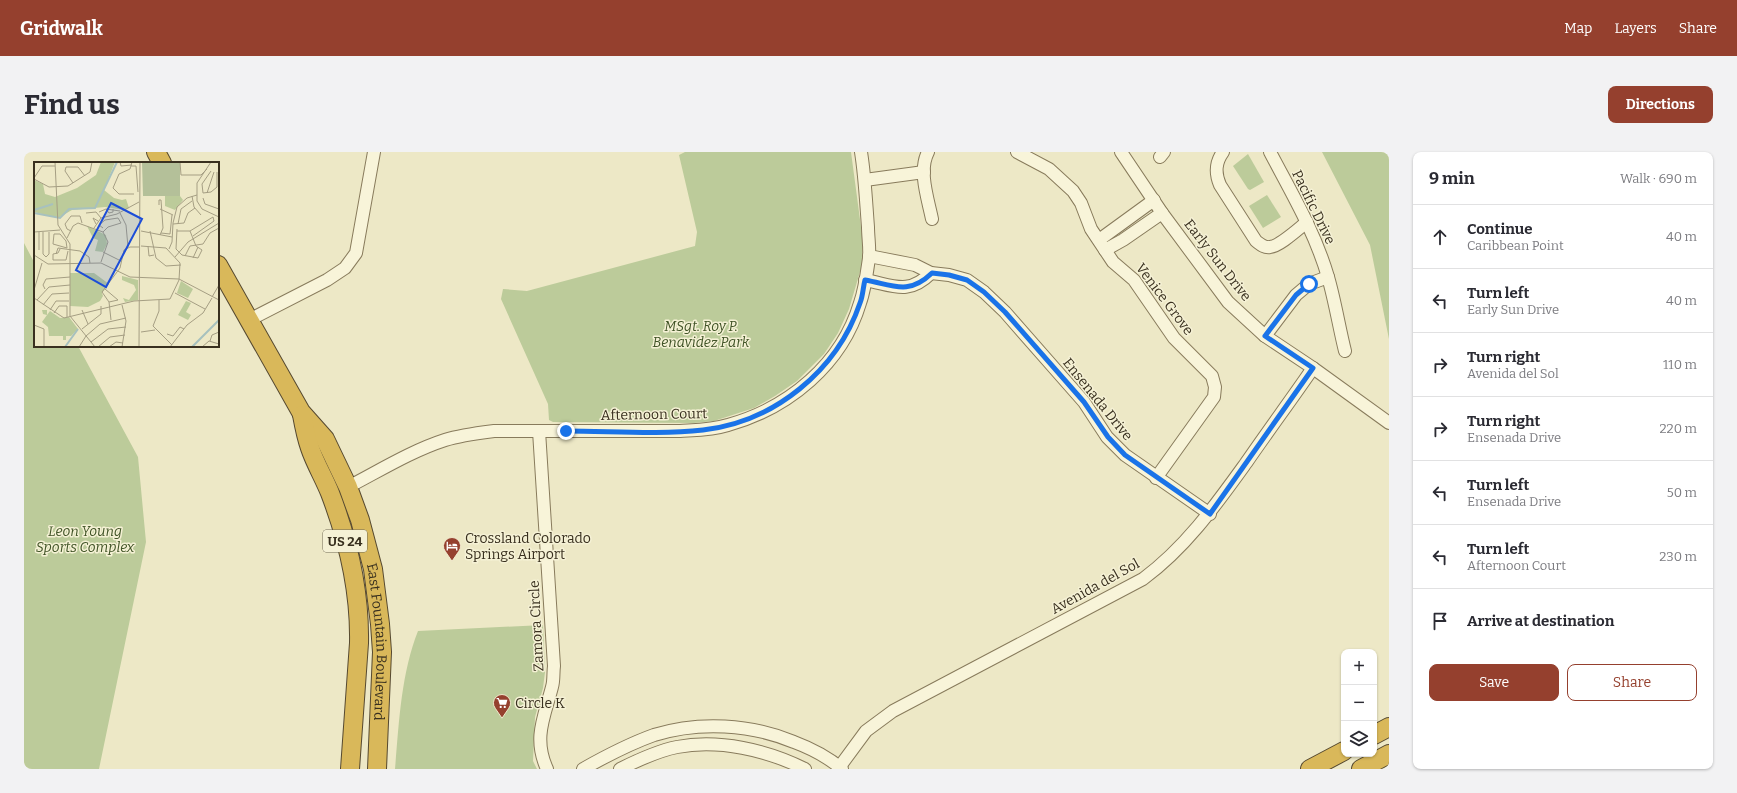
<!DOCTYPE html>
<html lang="en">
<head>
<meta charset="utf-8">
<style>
	body { margin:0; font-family:Bitter,serif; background:#f2f2f3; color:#2b2b33 }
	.controls { position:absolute; right:12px; bottom:12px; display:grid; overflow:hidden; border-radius:8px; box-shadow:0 1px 3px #0004 }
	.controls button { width:36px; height:36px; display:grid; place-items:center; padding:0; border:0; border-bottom:1px solid #e1e1e2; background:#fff; color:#2b2b33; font:20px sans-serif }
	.stop { position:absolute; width:12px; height:12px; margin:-9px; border:3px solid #1a73e8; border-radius:50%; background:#fff }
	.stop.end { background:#1a73e8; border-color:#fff; box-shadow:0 1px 4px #0008 }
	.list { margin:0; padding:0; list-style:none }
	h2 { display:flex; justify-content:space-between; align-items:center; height:52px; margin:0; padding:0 16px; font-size:17px }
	h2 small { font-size:13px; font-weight:400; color:#7c7c81 }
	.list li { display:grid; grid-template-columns:26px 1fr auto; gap:12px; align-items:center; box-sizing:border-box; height:64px; padding:0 16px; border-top:1px solid #e1e1e2 }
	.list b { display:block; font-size:15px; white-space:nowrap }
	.list p { margin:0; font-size:13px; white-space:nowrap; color:#7c7c81 }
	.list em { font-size:13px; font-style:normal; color:#7c7c81 }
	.actions { display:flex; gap:8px; padding:12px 16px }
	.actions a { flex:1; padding:9px 0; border:1px solid #95402e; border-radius:8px; text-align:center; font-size:14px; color:#95402e }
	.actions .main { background:#95402e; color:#fff }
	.icon { flex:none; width:22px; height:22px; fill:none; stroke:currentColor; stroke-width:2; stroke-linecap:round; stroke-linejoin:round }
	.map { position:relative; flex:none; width:1365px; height:617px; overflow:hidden; border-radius:8px }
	header { display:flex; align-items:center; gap:24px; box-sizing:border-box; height:56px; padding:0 20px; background:#95402e; color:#fff }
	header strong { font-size:19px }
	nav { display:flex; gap:22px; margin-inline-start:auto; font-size:14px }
	.intro { display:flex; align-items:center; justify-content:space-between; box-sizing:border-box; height:96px; padding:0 24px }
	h1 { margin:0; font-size:28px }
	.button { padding:10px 18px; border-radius:8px; background:#95402e; color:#fff; font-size:14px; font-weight:700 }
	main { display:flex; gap:24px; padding:0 24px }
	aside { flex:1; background:#fff; border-radius:8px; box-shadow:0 1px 3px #0004 }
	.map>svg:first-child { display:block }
	.green { fill:#bccb9a }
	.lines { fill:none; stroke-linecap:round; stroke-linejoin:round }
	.minor-casing { stroke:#887b5c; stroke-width:14 }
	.highway-casing { stroke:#564930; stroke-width:20 }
	.minor { stroke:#f8f4d9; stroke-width:12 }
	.highway { stroke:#d9b85a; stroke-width:18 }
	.route { stroke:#1a73e8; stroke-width:5 }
	.labels { text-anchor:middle; stroke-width:3; stroke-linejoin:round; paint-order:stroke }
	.shield { fill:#f5f1d5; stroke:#716a56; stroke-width:1 }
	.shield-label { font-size:13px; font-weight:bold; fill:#39301f }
	.street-label { font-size:14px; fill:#39301f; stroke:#f5f1d5 }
	.park-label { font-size:14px; font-style:italic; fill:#415427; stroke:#f5f1d5 }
	.poi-label { font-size:14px; fill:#39301f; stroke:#f5f1d5; text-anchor:start }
	.inset-river { fill:none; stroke:#a7c1be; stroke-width:2 }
	.inset-road { fill:none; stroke:#a59e83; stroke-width:1 }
	.view { fill:#1d4ed8; fill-opacity:0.15; stroke:#1d4ed8; stroke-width:2 }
	.inset-edge { fill:none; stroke:#39301f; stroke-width:2 }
</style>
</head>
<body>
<header>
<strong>Gridwalk</strong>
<nav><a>Map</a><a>Layers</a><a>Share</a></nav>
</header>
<div class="intro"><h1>Find us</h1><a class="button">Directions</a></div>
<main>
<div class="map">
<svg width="1365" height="617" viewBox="0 0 1365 617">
	<rect width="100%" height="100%" fill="#ede8c6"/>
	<g class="green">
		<path d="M 661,0 L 827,0 L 839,90 L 838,113 L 825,157 L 814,181 L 800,202 L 773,229 L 751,244 L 730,256 L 690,269 L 670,271 L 529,270 L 525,268 L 524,252 L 477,147 L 479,137 L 503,139 L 671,94 L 673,80 L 655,3 Z"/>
		<path d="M 1298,0 L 1365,0 L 1365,187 L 1346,93 Z"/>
		<path d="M 1224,2 L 1240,30 L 1226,38 L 1224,37 L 1209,14 Z"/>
		<path d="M 1243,43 L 1257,65 L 1239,76 L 1225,54 Z"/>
		<path d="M 0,91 L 11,112 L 11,194 L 54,194 L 114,305 L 122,390 L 75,617 L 0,617 Z"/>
		<path d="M 519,473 L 521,520 L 519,536 L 511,565 L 509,609 L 513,617 L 371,617 C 375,571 377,522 394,479 Z"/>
	</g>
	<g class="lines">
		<defs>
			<g id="minor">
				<path d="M 904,0 C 894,19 904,47 908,67"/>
				<path d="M 993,0 L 1025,17 L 1049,39 L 1057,51 L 1067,77 L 1089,110 L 1110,128 L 1150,186 L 1188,224 L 1191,235 L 1190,245 L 1132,326"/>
				<path d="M 1097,0 L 1138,61 L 1204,150 L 1241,184 L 1289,216 L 1365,271"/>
				<path d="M 1199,0 C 1191,11 1191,21 1196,33 L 1232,89 C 1236,92 1240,96 1246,95 C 1256,94 1274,77 1283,70"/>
				<path d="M 1246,0 C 1267,40 1291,80 1304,125 C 1311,149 1315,175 1321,199"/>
				<path d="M 1136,5 L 1140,0"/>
				<path d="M 841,28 L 900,20"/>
				<path d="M 1075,88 L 1130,48"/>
				<path d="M 1081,98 L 1099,88 L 1138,61"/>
				<path d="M 845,104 L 891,113 L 907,121 L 925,123 L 943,128 L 960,140 L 981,160 L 1060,250 L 1083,285 L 1101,303 L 1186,362"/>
				<path d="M 841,128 C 869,133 884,144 907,121"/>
				<path d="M 225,168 L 303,128 L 321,116 L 332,101 L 350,0"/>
				<path d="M 1241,184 L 1272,143 L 1285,132 L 1304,125"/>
				<path d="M 515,279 L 530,514 C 529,521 530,529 528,535 C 520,566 509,586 523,617"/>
				<path d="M 324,335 C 355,319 387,299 421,288 C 437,283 454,281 470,279 L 656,279 C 672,278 688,278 704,273 C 765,256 818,212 836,151 C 841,137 843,120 845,106 C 846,96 844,85 844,75 C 842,50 841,25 837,0"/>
				<path d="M 559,617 C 582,604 605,592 630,583 C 675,569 727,572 770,590 C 786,596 805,606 818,617"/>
				<path d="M 596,617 C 614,608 633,599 653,595 C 695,587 743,598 781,617"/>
				<path d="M 814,617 L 842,579 L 869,559 L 1119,427 C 1162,395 1191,354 1222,311 C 1244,279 1267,248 1289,216"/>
			</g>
			<g id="highway">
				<path d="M 132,0 L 138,11"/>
				<path id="s1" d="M 194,113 L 277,260 L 301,287 L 324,335 L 336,368 L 349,417 L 356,472 L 358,500 L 353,617"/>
				<path d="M 278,263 C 280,274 282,285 286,296 C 291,311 300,326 306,341 C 324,388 336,440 335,491 L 326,617"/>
				<path d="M 1350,583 L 1365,575"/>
				<path d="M 1286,617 L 1320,599"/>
				<path d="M 1337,617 L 1365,602"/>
			</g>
		</defs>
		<use href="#minor" class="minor-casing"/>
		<use href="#highway" class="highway-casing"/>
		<use href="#minor" class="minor"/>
		<use href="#highway" class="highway"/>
	</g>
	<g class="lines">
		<path class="route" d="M 542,279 C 587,279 634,283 679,278 C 750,270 813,219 836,151 C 839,144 839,135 841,128 C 869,133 884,144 908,121 L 925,123 L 943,128 L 960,140 L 981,160 L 1060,250 L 1084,285 L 1101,303 L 1186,362 L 1289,216 L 1241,184 L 1272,143 L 1285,132"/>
	</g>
	<defs>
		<symbol id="hotel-pin" viewBox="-11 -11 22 30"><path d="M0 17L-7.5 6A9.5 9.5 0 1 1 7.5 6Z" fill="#95402e" stroke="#f5f1d5"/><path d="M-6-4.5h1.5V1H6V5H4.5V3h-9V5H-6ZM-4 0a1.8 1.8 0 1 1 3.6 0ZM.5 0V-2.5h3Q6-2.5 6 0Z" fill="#fff"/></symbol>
		<symbol id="supermarket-pin" viewBox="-11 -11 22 30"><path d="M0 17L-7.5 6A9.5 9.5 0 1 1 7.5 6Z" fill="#95402e" stroke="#f5f1d5"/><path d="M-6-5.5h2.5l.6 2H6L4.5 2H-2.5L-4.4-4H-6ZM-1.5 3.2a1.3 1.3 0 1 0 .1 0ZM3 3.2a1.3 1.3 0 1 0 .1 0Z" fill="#fff"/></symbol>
	</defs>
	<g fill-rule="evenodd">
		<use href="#hotel-pin" x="418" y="384" width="20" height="27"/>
		<use href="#supermarket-pin" x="468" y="541" width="20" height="27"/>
	</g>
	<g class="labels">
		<rect class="shield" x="299" y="378" width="44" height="22" rx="3"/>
		<g class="shield-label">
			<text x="321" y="394">US 24</text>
		</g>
		<g class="street-label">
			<text transform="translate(1290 55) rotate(64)" y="5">Pacific Drive</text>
			<text transform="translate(1194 108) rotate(52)" y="5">Early Sun Drive</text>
			<text transform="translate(1141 147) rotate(53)" y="5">Venice Grove</text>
			<text transform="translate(1074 247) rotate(51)" y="5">Ensenada Drive</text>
			<text transform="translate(630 262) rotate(-1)" y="5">Afternoon Court</text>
			<text transform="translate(1071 434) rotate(-29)" y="5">Avenida del Sol</text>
			<text transform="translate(512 474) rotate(-93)" y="5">Zamora Circle</text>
			<text dy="5" stroke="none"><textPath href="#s1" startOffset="417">East Fountain Boulevard</textPath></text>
		</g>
		<g class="park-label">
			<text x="677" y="179">MSgt. Roy P.<tspan x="677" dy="16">Benavidez Park</tspan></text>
			<text x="61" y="384">Leon Young<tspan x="61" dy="16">Sports Complex</tspan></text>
		</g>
		<g class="poi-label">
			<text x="441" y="391">Crossland Colorado<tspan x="441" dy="16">Springs Airport</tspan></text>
			<text x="491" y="556">Circle K</text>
		</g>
	</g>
	<g transform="translate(10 10)">
		<rect width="185" height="185" fill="#ede8c6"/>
		<path d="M 67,0 L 81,0 L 70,28 L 80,36 L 88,38 L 92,37 L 95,46 L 91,48 L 71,45 L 38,48 L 24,56 L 0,50 L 0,18 L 9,22 L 11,32 L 21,35 L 43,26 L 62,13 ZM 131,34 L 146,34 L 149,38 L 141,48 L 131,44 ZM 53,64 L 72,73 L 73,82 L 69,90 L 61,89 L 64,78 L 59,76 ZM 36,111 L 60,111 L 75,122 L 68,131 L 69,134 L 66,139 L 54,145 L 36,144 ZM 88,114 L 104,118 L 104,138 L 91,140 L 89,136 L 95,138 L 102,128 L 100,123 L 88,118 ZM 147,119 L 159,127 L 154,136 L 143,131 ZM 152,139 L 157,141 L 152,150 L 157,153 L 154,158 L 144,153 ZM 8,148 L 13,148 L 13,153 L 16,149 L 26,156 L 35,155 L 44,167 L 37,174 L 32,174 L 32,178 L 29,178 L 29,174 L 15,174 L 14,165 L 8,160 L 13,153 L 9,152 Z" fill="#bccb9a"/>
		<path d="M 108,0 L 146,0 L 146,34 L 109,34 Z" fill="#b4c099"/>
		<path class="inset-river" d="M 0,48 L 19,42M 0,51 L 26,56 L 35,47 L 61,46 L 83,0M 31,185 L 44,167M 158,185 L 185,158"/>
		<path class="inset-road" d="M 21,0 L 24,63 L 36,82 L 36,154 L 61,185M 86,0 L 87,4 L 98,3M 98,0 L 96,7 L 85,12 L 79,26 L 85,32 L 100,32M 146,0 L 147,13 L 167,13 L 173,7M 177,0 L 163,21 L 163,39 L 168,47 L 185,55M 97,4 L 102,4 L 104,30M 177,9 L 168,22 L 169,31 L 177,30 L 183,25 L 183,10M 0,16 L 8,4 L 21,4M 0,17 L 15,25 L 34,24 L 56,10 L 58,0M 39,21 L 31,9 L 32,5 L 44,5 L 51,14M 173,31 L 180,10M 158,34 L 160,45 L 167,53M 169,36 L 171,42 L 185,47M 125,43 L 125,38 L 127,38 L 129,66 L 126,73M 72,47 L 75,51 L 79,50 L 79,47M 126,47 L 139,53M 65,50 L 72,47 L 86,49M 52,51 L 62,50 L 67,56M 86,51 L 92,63 L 94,85M 62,62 L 59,56 L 64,59M 139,62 L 150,61 L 154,51 L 161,46M 144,62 L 147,47 L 158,39M 60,66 L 67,56 L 83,52 L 105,40M 69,66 L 65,63 L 71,58 L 84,56 L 87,61M 143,67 L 142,87 L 148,93 L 164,96 L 168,88 L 162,84 L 156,69M 37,69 L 33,67 L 31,62 L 37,54 L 46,54 L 48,61M 107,69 L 138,75M 116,69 L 122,96 L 132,104 L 147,103M 143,69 L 156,69 L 179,55 L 180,59 L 159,74M 0,70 L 26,68M 9,70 L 9,92 L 12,95 L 15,92 L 15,70M 69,70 L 74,65 L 87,61M 127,71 L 136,72 L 138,53M 20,72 L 26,72 L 32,79 L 33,86 L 19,82 ZM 33,76 L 39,64 L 44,61 L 69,70 L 74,80 L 67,100M 114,84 L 115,94 L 120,93M 26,87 L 24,91 L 19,92 L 19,98 L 32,98 L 34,89M 135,87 L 138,80 L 139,61 L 143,45 L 153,36 L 163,33M 5,88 L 5,70M 69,90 L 87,99M 22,92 L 24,86 L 46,89 L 55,95 L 56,101M 0,93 L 14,102 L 67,101 L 96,115 L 145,117 L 185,138M 151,94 L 156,84 L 169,82 L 176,71 L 185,66M 141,95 L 154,80 L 185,61M 159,96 L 164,85M 11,127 L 9,123 L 12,117 L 36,115M 71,127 L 84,138 L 75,140M 0,128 L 8,101M 141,131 L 171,147M 178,135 L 185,123M 0,136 L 30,156 L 100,139 L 136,137 L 145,118 L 146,101 L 132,86 L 107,84M 3,138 L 15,125 L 36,123M 125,138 L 125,149 L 119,164 L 138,183M 9,143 L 18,132 L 35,131M 16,148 L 22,139 L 35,139M 48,148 L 54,162M 20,151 L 25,144 L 33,144 L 33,155M 77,158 L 75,140 L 68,130 L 86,106 L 90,88 L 96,85 L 105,85M 0,163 L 10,167 L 10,185M 48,167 L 67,152 L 67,144M 107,170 L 121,168M 133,172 L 139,174 L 146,165 L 150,167M 176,179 L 178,173 L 185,170M 57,180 L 74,167 L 92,165M 45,185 L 52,174 L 66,162 L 92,156M 64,185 L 76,175 L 91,173M 75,185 L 82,180 L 89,181M 88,185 L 92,159 L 88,143M 105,185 L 106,0M 136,185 L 153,163 L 169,151 L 178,136M 168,185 L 175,179 L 185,182"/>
		<path class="view" d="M 77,41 L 108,57 L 72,125 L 42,108 Z"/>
		<rect width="185" height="185" class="inset-edge"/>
	</g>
</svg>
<div class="controls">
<button>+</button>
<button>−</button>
<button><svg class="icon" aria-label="layers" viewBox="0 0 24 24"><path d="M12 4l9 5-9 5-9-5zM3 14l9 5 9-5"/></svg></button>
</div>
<div class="stop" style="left:1285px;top:132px"></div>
<div class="stop end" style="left:542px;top:279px"></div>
</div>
<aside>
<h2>9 min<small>Walk · 690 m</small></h2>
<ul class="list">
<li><svg class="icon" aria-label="ahead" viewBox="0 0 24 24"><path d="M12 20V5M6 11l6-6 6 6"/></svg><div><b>Continue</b><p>Caribbean Point</p></div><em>40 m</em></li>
<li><svg class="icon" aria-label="left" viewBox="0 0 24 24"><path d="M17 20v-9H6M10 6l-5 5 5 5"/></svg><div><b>Turn left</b><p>Early Sun Drive</p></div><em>40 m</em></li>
<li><svg class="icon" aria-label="right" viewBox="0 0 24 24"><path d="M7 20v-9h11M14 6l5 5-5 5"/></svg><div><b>Turn right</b><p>Avenida del Sol</p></div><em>110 m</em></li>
<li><svg class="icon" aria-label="right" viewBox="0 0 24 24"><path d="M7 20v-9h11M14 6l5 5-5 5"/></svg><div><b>Turn right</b><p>Ensenada Drive</p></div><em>220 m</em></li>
<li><svg class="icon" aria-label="left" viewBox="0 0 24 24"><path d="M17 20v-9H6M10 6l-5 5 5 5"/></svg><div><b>Turn left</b><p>Ensenada Drive</p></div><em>50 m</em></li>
<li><svg class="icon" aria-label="left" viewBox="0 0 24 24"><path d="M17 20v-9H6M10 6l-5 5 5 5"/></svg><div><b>Turn left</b><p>Afternoon Court</p></div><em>230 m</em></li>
<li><svg class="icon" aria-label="arrive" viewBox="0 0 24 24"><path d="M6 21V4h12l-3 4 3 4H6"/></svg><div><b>Arrive at destination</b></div></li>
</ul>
<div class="actions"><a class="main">Save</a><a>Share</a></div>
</aside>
</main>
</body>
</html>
